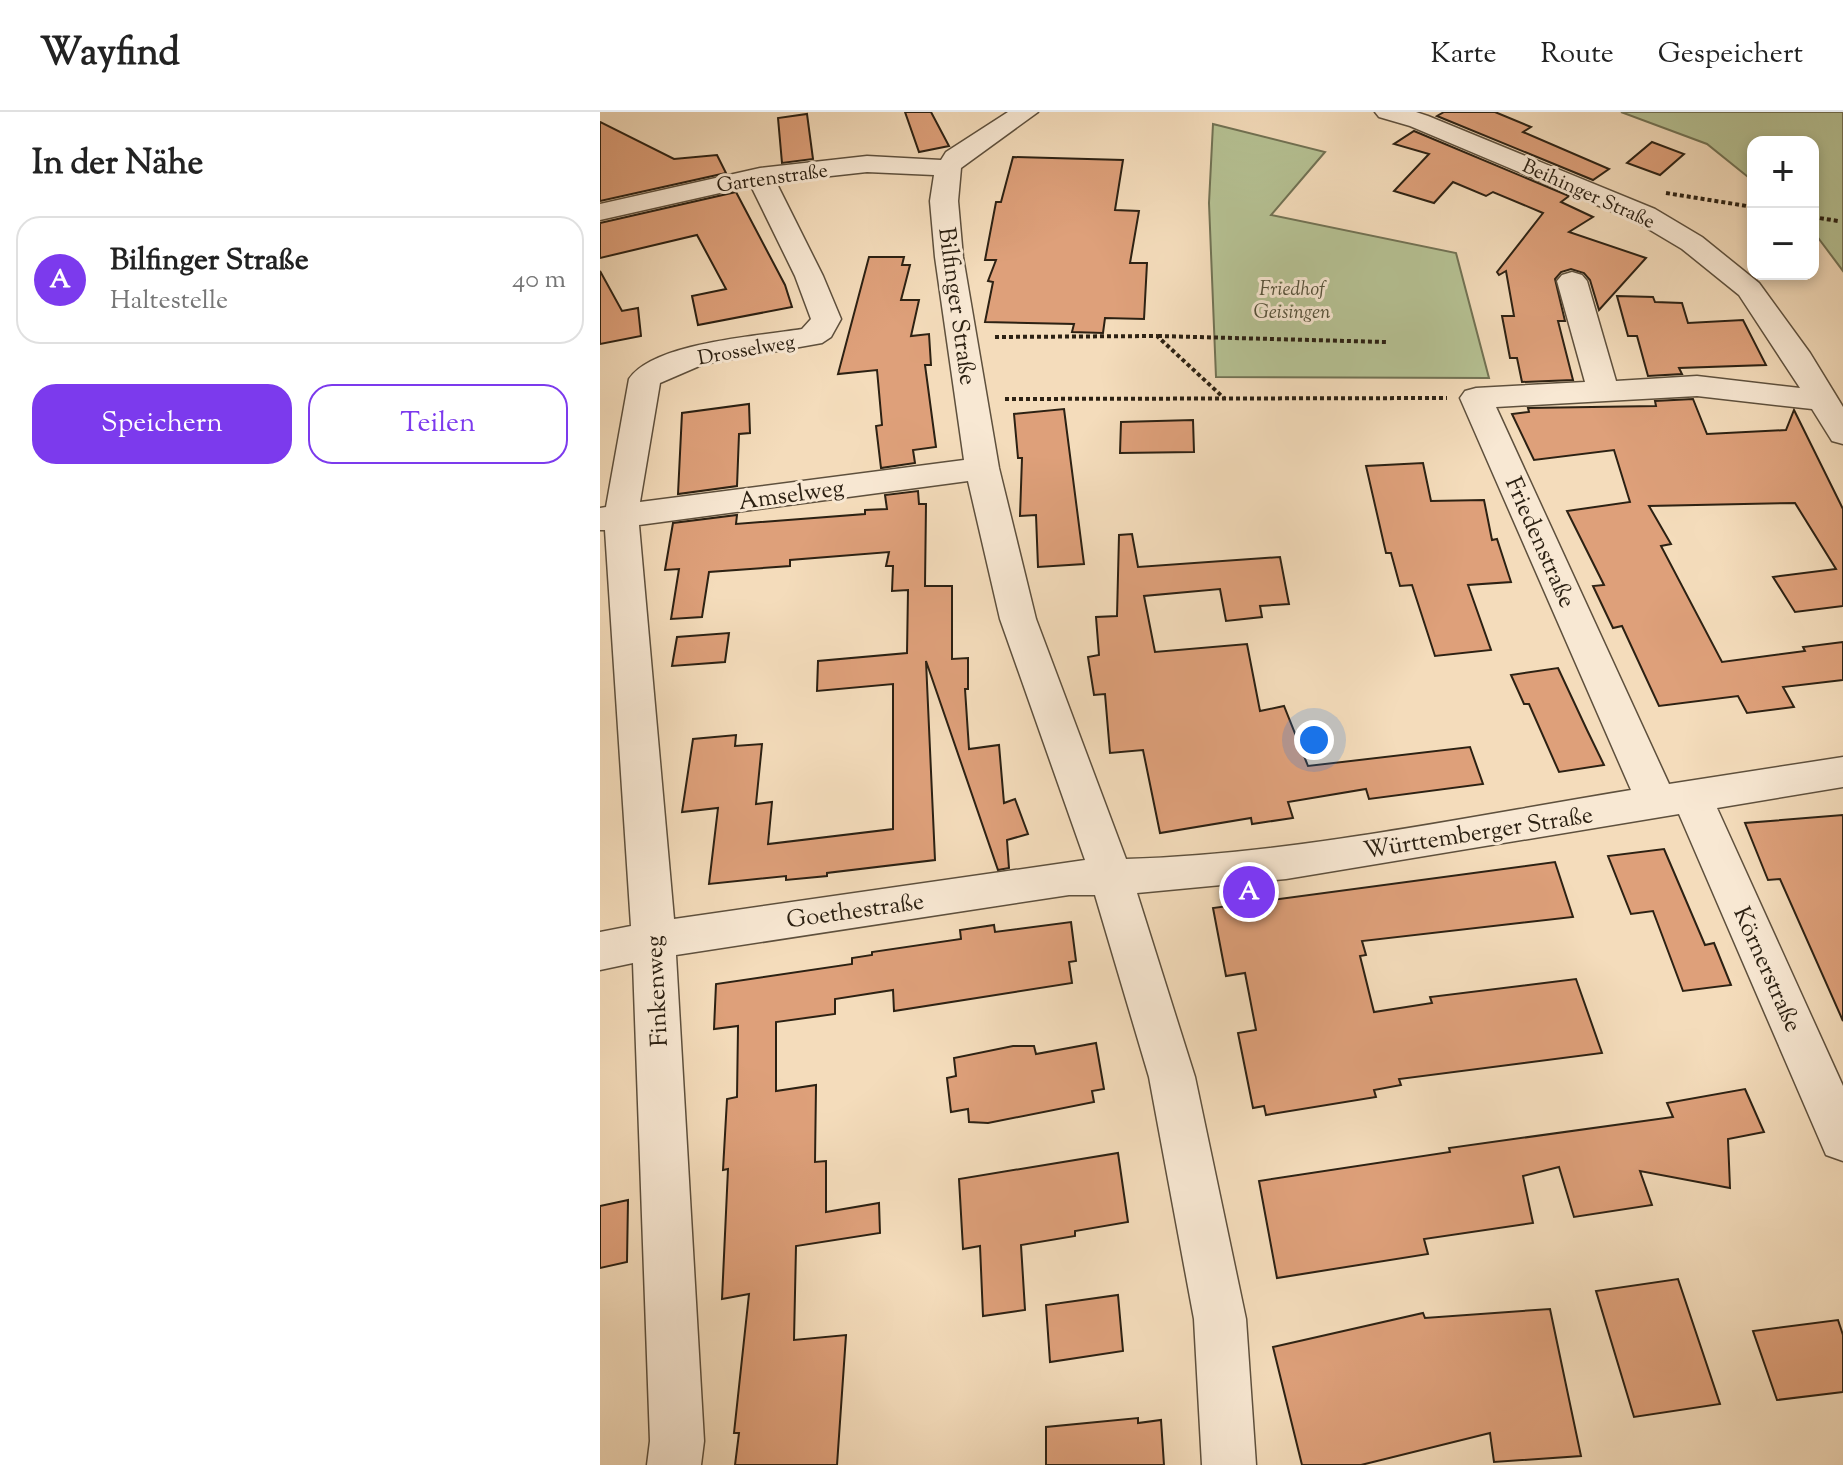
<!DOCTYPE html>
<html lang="de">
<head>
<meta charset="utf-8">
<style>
	body { margin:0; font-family:"Sorts Mill Goudy",serif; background:#f6f6f6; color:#222 }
	.controls { position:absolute; right:24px; top:24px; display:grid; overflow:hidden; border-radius:16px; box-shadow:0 4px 12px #0003 }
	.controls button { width:72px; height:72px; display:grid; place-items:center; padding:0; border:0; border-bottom:2px solid #e0e0e0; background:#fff; color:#222; font:40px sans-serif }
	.you { position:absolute; left:714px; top:628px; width:28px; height:28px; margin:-20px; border:6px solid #fff; border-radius:50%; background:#1a73e8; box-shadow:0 0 0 12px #1a73e833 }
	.badge { display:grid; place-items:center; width:52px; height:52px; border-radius:50%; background:#7c3aed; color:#fff; font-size:26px; font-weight:700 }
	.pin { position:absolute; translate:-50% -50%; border:4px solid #fff; box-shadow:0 2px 8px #0006 }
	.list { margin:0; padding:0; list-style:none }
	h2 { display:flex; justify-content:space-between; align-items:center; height:104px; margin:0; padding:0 32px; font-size:34px }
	h2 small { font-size:26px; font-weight:400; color:#767676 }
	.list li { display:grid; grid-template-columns:52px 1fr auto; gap:24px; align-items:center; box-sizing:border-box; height:128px; margin:0 16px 16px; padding:0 16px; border:2px solid #e0e0e0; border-radius:24px }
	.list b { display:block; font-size:30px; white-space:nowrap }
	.list p { margin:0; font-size:26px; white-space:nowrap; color:#767676 }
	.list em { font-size:26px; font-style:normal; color:#767676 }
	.actions { display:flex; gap:16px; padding:24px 32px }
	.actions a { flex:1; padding:18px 0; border:2px solid #7c3aed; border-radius:24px; text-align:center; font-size:28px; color:#7c3aed }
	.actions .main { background:#7c3aed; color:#fff }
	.map { position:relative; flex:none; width:1243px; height:1353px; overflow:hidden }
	header { display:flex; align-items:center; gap:48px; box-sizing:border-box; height:112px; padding:0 40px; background:#fff; border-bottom:2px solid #e0e0e0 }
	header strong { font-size:38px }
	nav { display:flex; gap:44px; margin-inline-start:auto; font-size:28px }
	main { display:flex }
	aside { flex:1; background:#fff }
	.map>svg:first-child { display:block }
	.green { fill:#b6c294; stroke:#717254; stroke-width:2 }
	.building { fill:#dea07a; stroke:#2c2113; stroke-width:2 }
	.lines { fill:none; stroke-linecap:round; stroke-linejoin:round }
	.minor-casing { stroke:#5e503d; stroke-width:3 }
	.path { stroke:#2c2113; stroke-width:4; stroke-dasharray:4 3; stroke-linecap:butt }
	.minor { fill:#f8e8d3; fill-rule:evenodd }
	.labels { text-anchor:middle; stroke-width:6; stroke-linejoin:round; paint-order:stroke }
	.far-street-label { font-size:20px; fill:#2c2113; stroke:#f8e8d3 }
	.far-park-label { font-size:20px; font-style:italic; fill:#55513a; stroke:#f8e8d3 }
	.street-label { font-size:24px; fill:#2c2113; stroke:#f8e8d3 }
</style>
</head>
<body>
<header>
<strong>Wayfind</strong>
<nav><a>Karte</a><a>Route</a><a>Gespeichert</a></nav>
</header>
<main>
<aside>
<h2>In der Nähe<small></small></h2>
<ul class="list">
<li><span class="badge">A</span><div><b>Bilfinger Straße</b><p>Haltestelle</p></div><em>40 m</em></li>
</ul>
<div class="actions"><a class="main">Speichern</a><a>Teilen</a></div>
</aside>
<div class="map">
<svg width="1243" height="1353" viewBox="0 0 1243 1353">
	<rect width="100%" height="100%" fill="#f4dcbb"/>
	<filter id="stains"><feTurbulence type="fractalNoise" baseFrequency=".0025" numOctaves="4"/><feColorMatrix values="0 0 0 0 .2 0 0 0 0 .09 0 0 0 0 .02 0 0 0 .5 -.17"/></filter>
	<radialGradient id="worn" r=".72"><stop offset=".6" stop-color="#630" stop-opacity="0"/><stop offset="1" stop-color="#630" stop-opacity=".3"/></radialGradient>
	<g class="green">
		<path d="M 1021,0 L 1243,0 L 1243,159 L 1213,119 L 1213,30 L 1153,30 L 1153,69 L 1107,32 Z"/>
		<path d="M 613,12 L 725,40 L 671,103 L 856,141 L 889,266 L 616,265 L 609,91 Z"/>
	</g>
	<g class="building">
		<path d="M 305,0 L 331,0 L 349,34 L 319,40 Z"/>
		<path d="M 844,0 L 895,0 L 931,15 L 923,20 L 1009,57 L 993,68 L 837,4 Z"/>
		<path d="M 207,2 L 213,47 L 182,51 L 178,6 Z"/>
		<path d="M 0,10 L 74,47 L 117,43 L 126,61 L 0,89 Z"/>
		<path d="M 814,19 L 969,84 L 961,90 L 993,105 L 969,120 L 1046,146 L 999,198 L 990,168 L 984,161 L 971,157 L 961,160 L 955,167 L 965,209 L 958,209 L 973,268 L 922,270 L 917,246 L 910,246 L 902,204 L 914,204 L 906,159 L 899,163 L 897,160 L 943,101 L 893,80 L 886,84 L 853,70 L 834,91 L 794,79 L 829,42 L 794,32 Z"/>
		<path d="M 1052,30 L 1084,42 L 1060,63 L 1027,51 Z"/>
		<path d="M 413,45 L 523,48 L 515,98 L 539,99 L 530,151 L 547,151 L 544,207 L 505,206 L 503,221 L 472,220 L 474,212 L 385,210 L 393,170 L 388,169 L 396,148 L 385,148 L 396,90 L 401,90 Z"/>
		<path d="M 136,80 L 185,173 L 192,195 L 98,213 L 92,184 L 126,177 L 97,123 L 0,146 L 0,111 Z"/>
		<path d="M 269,145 L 304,145 L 302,153 L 310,153 L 301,188 L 319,188 L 311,224 L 329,222 L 331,253 L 325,253 L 336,335 L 313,338 L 315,351 L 281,356 L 276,314 L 282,313 L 277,258 L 238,262 Z"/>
		<path d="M 0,159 L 22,199 L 38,196 L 41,224 L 0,232 Z"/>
		<path d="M 1017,184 L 1053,185 L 1055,190 L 1082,191 L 1088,211 L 1143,208 L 1166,253 L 1079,256 L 1082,262 L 1048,264 L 1037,224 L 1028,224 Z"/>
		<path d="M 1093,287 L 1107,322 L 1186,318 L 1194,298 L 1243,397 L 1243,494 L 1195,500 L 1173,465 L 1236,457 L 1195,391 L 1049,394 L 1071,432 L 1061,434 L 1122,550 L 1205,539 L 1203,535 L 1243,530 L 1243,568 L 1183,575 L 1194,595 L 1147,601 L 1138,584 L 1059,594 L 1022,514 L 1013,516 L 993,474 L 1004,473 L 967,399 L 1030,390 L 1014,338 L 934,348 L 912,302 L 929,300 L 928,296 L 1056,294 L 1055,289 Z"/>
		<path d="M 149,292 L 150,321 L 139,322 L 137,374 L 78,382 L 82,301 Z"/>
		<path d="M 464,297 L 484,452 L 438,455 L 436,403 L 420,404 L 422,346 L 418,346 L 414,302 Z"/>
		<path d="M 593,308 L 594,340 L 520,341 L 521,310 Z"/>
		<path d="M 823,351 L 831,389 L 884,388 L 892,428 L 897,427 L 911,470 L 868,473 L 891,538 L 835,544 L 812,473 L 800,474 L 791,441 L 786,441 L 766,354 Z"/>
		<path d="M 318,379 L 319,392 L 326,392 L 325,474 L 352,474 L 352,547 L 368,546 L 368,577 L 365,577 L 369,637 L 399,633 L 404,691 L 415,687 L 428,722 L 407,728 L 409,756 L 398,758 L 326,549 L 335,748 L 227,761 L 227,764 L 186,768 L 186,764 L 109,772 L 118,696 L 82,700 L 93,627 L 136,623 L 135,634 L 162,632 L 156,692 L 172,690 L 168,732 L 293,717 L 293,572 L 217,579 L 218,549 L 307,541 L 308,478 L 292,479 L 293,454 L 286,454 L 289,440 L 190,448 L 190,454 L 109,460 L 102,505 L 71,507 L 79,457 L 65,458 L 73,411 L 137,403 L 136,412 L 265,402 L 265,398 L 287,397 L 285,383 Z"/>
		<path d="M 532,422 L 538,455 L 680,445 L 689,492 L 660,494 L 662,505 L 626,509 L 620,477 L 544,484 L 555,540 L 647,532 L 660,599 L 684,594 L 708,654 L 870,635 L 883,672 L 769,687 L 766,677 L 688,690 L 693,706 L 652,712 L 651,706 L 560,721 L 543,638 L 510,641 L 505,582 L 494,583 L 488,545 L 499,543 L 496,505 L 517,504 L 519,423 Z"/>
		<path d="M 129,521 L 125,550 L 72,554 L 77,525 Z"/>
		<path d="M 958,556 L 987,618 L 1004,653 L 959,660 L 929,592 L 924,592 L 911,563 Z"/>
		<path d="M 1243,703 L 1243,909 L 1180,767 L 1168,768 L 1145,711 Z"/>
		<path d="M 1064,737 L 1105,833 L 1114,831 L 1131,873 L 1083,879 L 1053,799 L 1031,802 L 1008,744 Z"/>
		<path d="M 955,750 L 973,805 L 762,829 L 766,843 L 760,844 L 774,900 L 832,891 L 830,885 L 976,867 L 1002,941 L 799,967 L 801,973 L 774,978 L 776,985 L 666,1003 L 664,994 L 653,996 L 638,921 L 656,918 L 645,861 L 626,864 L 613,796 Z"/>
		<path d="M 471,810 L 476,849 L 469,850 L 472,871 L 294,899 L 293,878 L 235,887 L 235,902 L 176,910 L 176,979 L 216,973 L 215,1050 L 226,1049 L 226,1100 L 279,1091 L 280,1121 L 196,1134 L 194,1228 L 246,1223 L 237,1353 L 135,1353 L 139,1321 L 134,1321 L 149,1182 L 122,1187 L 128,1057 L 123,1058 L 127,987 L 137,985 L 138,914 L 114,917 L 116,872 L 252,852 L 252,846 L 272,843 L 272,840 L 361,827 L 360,818 L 394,813 L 395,820 Z"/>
		<path d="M 496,931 L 504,977 L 492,979 L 494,990 L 388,1011 L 369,1010 L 368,997 L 351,1000 L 347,966 L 356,964 L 354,946 L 413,934 L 434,934 L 436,942 Z"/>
		<path d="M 1145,977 L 1164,1020 L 1128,1027 L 1130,1076 L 1040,1059 L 1052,1093 L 974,1105 L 959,1055 L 923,1064 L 933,1111 L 824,1127 L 828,1142 L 677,1166 L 659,1069 L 850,1040 L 849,1036 L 1073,1005 L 1067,991 Z"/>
		<path d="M 518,1041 L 528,1110 L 475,1119 L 475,1124 L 421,1133 L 425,1198 L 383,1204 L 380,1134 L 363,1137 L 359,1067 Z"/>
		<path d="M 28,1088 L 27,1150 L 0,1156 L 0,1094 Z"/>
		<path d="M 1078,1167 L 1120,1292 L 1034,1305 L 996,1179 Z"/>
		<path d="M 518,1183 L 523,1239 L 450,1250 L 446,1193 Z"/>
		<path d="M 950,1197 L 981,1344 L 894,1350 L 890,1321 L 761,1353 L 702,1353 L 673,1235 L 823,1201 L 825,1206 Z"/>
		<path d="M 1238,1208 L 1243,1223 L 1243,1280 L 1177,1288 L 1153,1219 Z"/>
		<path d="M 538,1306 L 538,1311 L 561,1308 L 564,1353 L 446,1353 L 446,1315 Z"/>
	</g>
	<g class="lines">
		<defs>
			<path id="minor" d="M 408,0 L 438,0 L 361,56 L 358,89 L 363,145 L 399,356 L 436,507 L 526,747 C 694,742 865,705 1031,678 L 860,286 L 865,279 L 876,276 L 985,270 L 957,169 L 962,163 L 972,160 L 982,163 L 987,169 L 1016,269 L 1097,264 L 1200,276 L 1139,183 L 1082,137 L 1035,109 L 810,14 L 779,5 L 775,0 L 816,0 L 828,4 L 1055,97 L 1102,125 L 1159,171 L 1210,241 L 1243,295 L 1243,332 L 1232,329 L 1212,297 L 1097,284 L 896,295 L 1069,672 L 1243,645 L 1243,675 L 1117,696 L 1243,974 L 1243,1049 L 1226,1043 L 1079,702 L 686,767 L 537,781 L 595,965 L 646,1207 L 656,1353 L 602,1353 L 594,1207 L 549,965 L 495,783 L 469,783 L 76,843 L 104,1329 L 101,1353 L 47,1353 L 50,1329 L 33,851 L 0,858 L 0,820 L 31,814 L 5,418 L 0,418 L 0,396 L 6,395 L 29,267 C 54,230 160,224 202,217 L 211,207 L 195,164 L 151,74 L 0,108 L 0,92 L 160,56 L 267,44 L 341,48 L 346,40 ZM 267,60 L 334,63 L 330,89 L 335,145 L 364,348 L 40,390 L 60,271 L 104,252 L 222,231 L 231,225 L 241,207 L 223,164 L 176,70 ZM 368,369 L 400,507 L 485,748 L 74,807 L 39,413 Z"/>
		</defs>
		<use href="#minor" class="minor-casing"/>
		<g class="path">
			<path d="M 1066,81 L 1153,95"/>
			<path d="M 1213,105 L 1238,109"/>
			<path d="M 558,224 L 786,230"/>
			<path d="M 395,225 L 557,224 L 625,287"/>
			<path d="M 405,287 L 847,286"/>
		</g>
		<use href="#minor" class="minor"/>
	</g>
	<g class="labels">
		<g class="far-street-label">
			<text transform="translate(172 65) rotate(-8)" y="7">Gartenstraße</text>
			<text transform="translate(989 81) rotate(24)" y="7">Beihinger Straße</text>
			<text transform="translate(146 237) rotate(-10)" y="7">Drosselweg</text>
		</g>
		<g class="far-park-label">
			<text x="692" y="183">Friedhof<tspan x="692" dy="23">Geisingen</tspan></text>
		</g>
		<g class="street-label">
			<text transform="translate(358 194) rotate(82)" y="8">Bilfinger Straße</text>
			<text transform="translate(191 382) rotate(-8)" y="8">Amselweg</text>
			<text transform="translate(941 430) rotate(66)" y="8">Friedenstraße</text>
			<text transform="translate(878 720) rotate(-9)" y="8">Württemberger Straße</text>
			<text transform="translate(255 798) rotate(-8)" y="8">Goethestraße</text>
			<text transform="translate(1168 857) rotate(66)" y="8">Körnerstraße</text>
			<text transform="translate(56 879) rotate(-93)" y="8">Finkenweg</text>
		</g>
	</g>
	<rect width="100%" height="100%" filter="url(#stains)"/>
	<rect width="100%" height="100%" fill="url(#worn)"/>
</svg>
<div class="controls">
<button>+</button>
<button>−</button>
</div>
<div class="you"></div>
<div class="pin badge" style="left:649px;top:780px">A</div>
</div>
</main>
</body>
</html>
